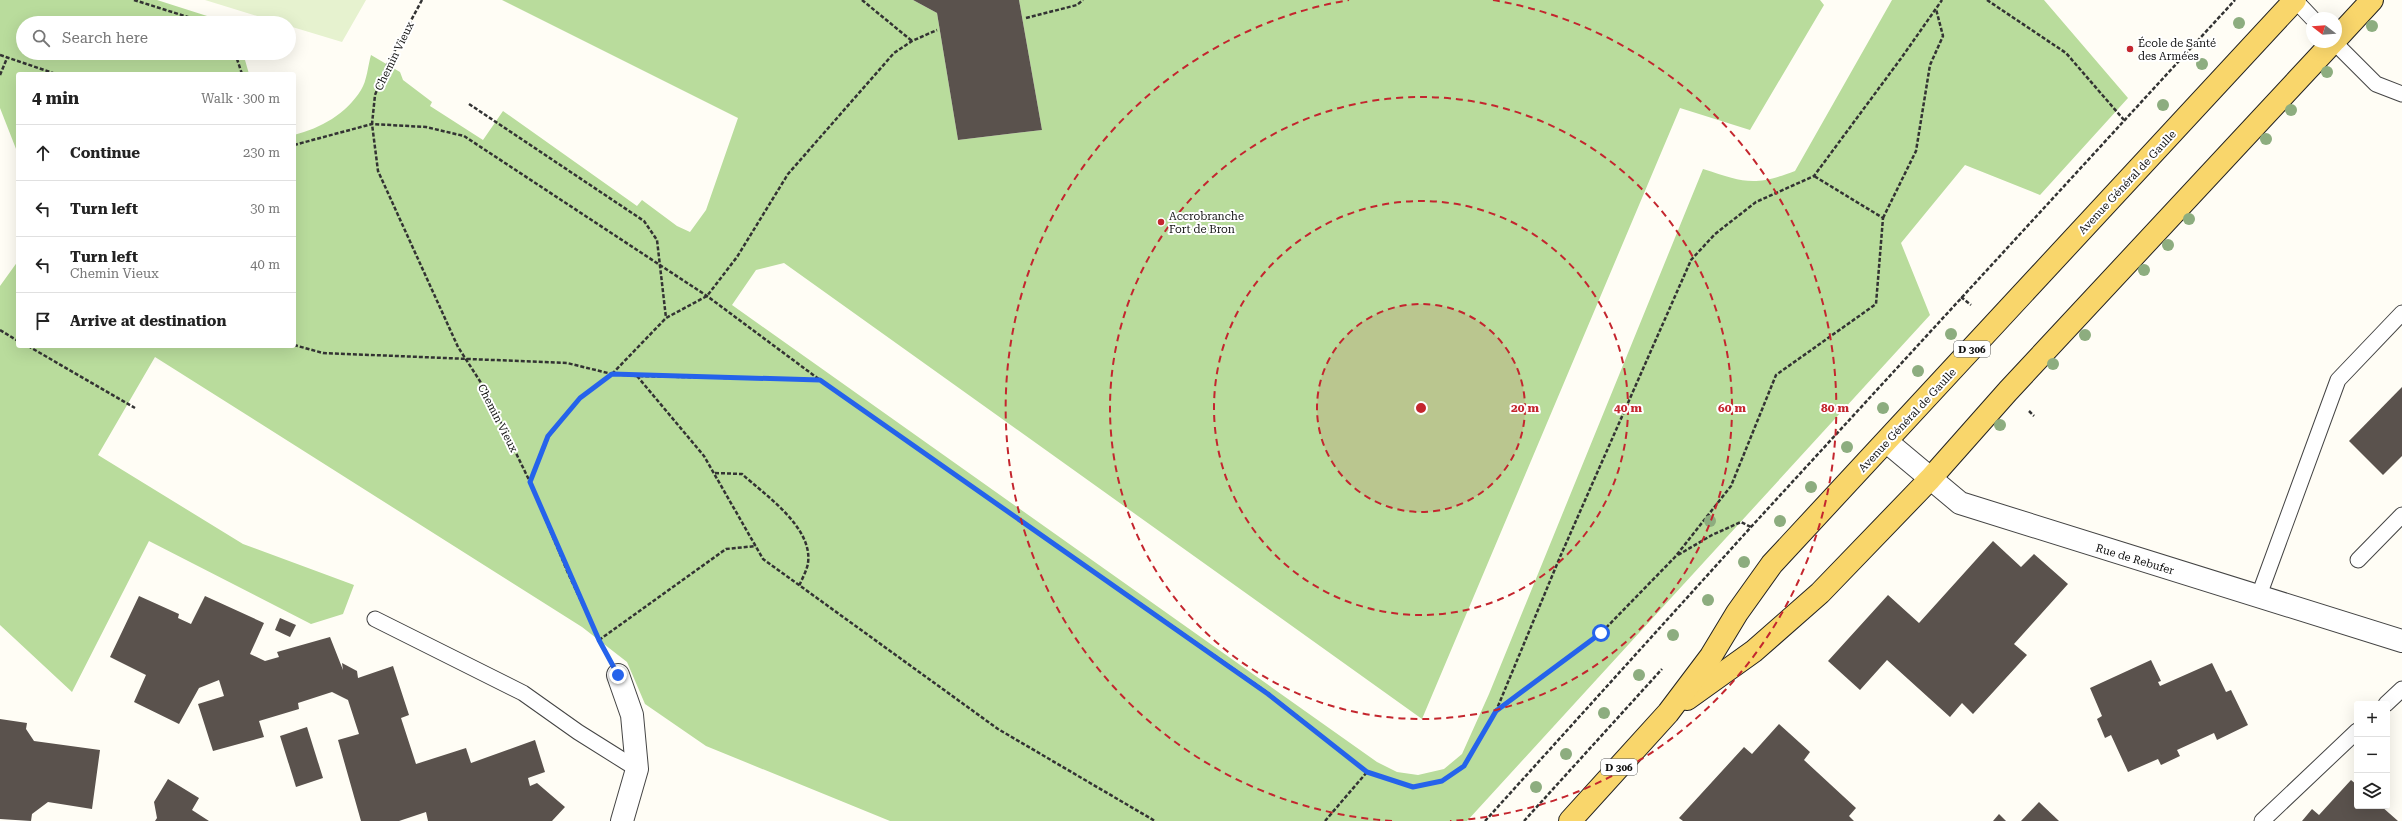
<!DOCTYPE html>
<html lang="en">
<head>
<meta charset="utf-8">
<style>
	body { margin:0; font-family:"Roboto Serif",serif; background:#f6f6f6; color:#222 }
	.controls { position:absolute; right:12px; bottom:12px; display:grid; overflow:hidden; border-radius:4px; box-shadow:0 4px 16px #0002 }
	.controls button { width:36px; height:36px; display:grid; place-items:center; padding:0; border:0; border-bottom:1px solid #e0e0e0; background:#fff; color:#222; font:20px sans-serif }
	.compass { position:absolute; left:2306px; top:12px; width:36px; height:36px; border-radius:50%; background:#fff; box-shadow:0 4px 16px #0002; rotate:287deg }
	.stop { position:absolute; width:12px; height:12px; margin:-9px; border:3px solid #2563eb; border-radius:50%; background:#fff }
	.stop.end { background:#2563eb; border-color:#fff; box-shadow:0 1px 4px #0008 }
	.list { margin:0; padding:0; list-style:none }
	h2 { display:flex; justify-content:space-between; align-items:center; height:52px; margin:0; padding:0 16px; font-size:17px }
	h2 small { font-size:13px; font-weight:400; color:#767676 }
	.list li { display:grid; grid-template-columns:26px 1fr auto; gap:12px; align-items:center; box-sizing:border-box; height:56px; padding:0 16px; border-top:1px solid #e0e0e0 }
	.list b { display:block; font-size:15px; white-space:nowrap }
	.list p { margin:0; font-size:13px; white-space:nowrap; color:#767676 }
	.list em { font-size:13px; font-style:normal; color:#767676 }
	.icon { flex:none; width:22px; height:22px; fill:none; stroke:currentColor; stroke-width:2; stroke-linecap:round; stroke-linejoin:round }
	.map { position:relative; flex:none; width:2402px; height:821px; overflow:hidden }
	.search { position:absolute; background:#fff; box-shadow:0 4px 16px #0002; left:16px; top:16px; width:280px; height:44px; display:flex; align-items:center; gap:10px; box-sizing:border-box; padding:0 14px; border-radius:22px; color:#767676; font-size:15px }
	.panel { position:absolute; background:#fff; box-shadow:0 4px 16px #0002; left:16px; top:72px; width:280px; height:276px; border-radius:4px }
	.map>svg:first-child { display:block }
	.forest { fill:#b9dc9c }
	.pitch { fill:#e6f2cf }
	.building { fill:#5a524d }
	.lines { fill:none; stroke-linecap:round; stroke-linejoin:round }
	.service-casing { stroke:#444; stroke-width:17 }
	.minor-casing { stroke:#444; stroke-width:24 }
	.primary-casing { stroke:#222; stroke-width:24 }
	.path { stroke:#333; stroke-width:2.5; stroke-dasharray:4 2; stroke-linecap:butt }
	.service { stroke:#fff; stroke-width:15 }
	.minor { stroke:#fff; stroke-width:22 }
	.primary { stroke:#f9d66b; stroke-width:22 }
	.tree { fill:#8dad7f }
	.route { stroke:#2563eb; stroke-width:5 }
	.ring { fill:none; stroke:#c4262e; stroke-width:2; stroke-dasharray:7 5 }
	.poi-dot { fill:#c4262e; stroke:#fff; stroke-width:1.5 }
	.labels { text-anchor:middle; stroke-width:4; stroke-linejoin:round; paint-order:stroke }
	.shield { fill:#fff; stroke:#585858; stroke-width:1 }
	.shield-label { font-size:10px; font-weight:bold; fill:#111 }
	.poi-label { font-size:11px; fill:#111; stroke:#fff; text-anchor:start }
	.street-label { font-size:11px; fill:#111; stroke:#fff }
	.centre { fill:#c4262e; stroke:#fff; stroke-width:2 }
	.ring-label { font-size:12px; text-anchor:middle; font-weight:bold; fill:#c4262e; stroke:#fff; stroke-width:4; stroke-linejoin:round; paint-order:stroke }
</style>
</head>
<body>
<div class="map">
<svg width="2402" height="821" viewBox="0 0 2402 821">
	<rect width="100%" height="100%" fill="#fffdf5"/>
	<g class="forest">
		<path d="M 0,0 L 157,0 L 229,23 L 23,23 L 23,53 L 243,53 L 249,74 L 18,74 L 18,154 L 0,108 Z"/>
		<path d="M 502,0 L 913,0 L 937,13 L 958,140 L 1042,130 L 1019,0 L 1820,0 L 1824,5 L 1750,130 L 1680,108 L 1422,719 L 784,263 L 756,270 L 732,305 L 1377,762 L 1397,772 L 1418,775 L 1444,769 L 1462,754 L 1489,694 L 1703,169 C 1744,182 1753,187 1795,171 L 1892,0 L 2044,0 L 2128,98 L 2040,195 L 1965,165 L 1901,243 L 1930,315 L 1467,821 L 890,821 L 706,746 L 645,704 L 627,662 L 582,627 L 155,357 L 98,455 L 243,544 L 354,585 L 343,614 L 311,624 L 149,541 L 72,692 L 0,625 L 0,286 L 18,261 L 18,346 L 294,346 L 294,135 C 321,128 346,114 361,90 C 367,81 368,65 371,55 L 400,72 L 403,80 L 432,102 L 430,106 L 483,140 L 503,111 L 637,206 L 642,200 L 677,226 L 690,232 L 706,210 L 738,118 Z"/>
	</g>
	<path class="pitch" d="M 205,0 L 366,0 L 342,42 L 289,26 L 289,23 L 280,23 Z"/>
	<g class="building">
		<path d="M 913,0 L 1019,0 L 1042,130 L 958,140 L 937,13 Z"/>
		<path d="M 2402,387 L 2402,456 L 2383,475 L 2349,441 Z"/>
		<path d="M 1993,541 L 2021,567 L 2034,554 L 2068,584 L 2014,644 L 2027,655 L 1973,714 L 1962,703 L 1950,717 L 1887,660 L 1860,690 L 1828,661 L 1888,595 L 1919,623 Z"/>
		<path d="M 139,596 L 179,614 L 178,618 L 191,624 L 205,596 L 264,623 L 250,654 L 265,661 L 279,657 L 277,652 L 330,637 L 343,670 L 342,663 L 357,671 L 358,678 L 393,666 L 409,715 L 401,718 L 416,764 L 466,748 L 471,763 L 535,740 L 545,772 L 528,778 L 530,786 L 537,783 L 565,807 L 552,821 L 428,821 L 426,812 L 399,821 L 361,821 L 338,740 L 359,734 L 348,700 L 332,692 L 298,703 L 299,709 L 259,721 L 264,737 L 213,751 L 198,704 L 224,696 L 219,680 L 199,688 L 179,724 L 134,702 L 146,675 L 110,657 Z"/>
		<path d="M 280,618 L 296,625 L 290,637 L 275,630 Z"/>
		<path d="M 2151,660 L 2161,681 L 2158,682 L 2160,686 L 2212,663 L 2226,692 L 2231,690 L 2248,725 L 2217,740 L 2214,733 L 2177,750 L 2180,756 L 2161,765 L 2158,759 L 2128,772 L 2111,735 L 2105,738 L 2097,719 L 2102,716 L 2090,688 Z"/>
		<path d="M 0,719 L 27,723 L 26,729 L 34,741 L 100,750 L 92,809 L 48,802 L 32,814 L 31,821 L 0,819 Z"/>
		<path d="M 1779,724 L 1810,752 L 1804,760 L 1856,808 L 1849,816 L 1854,821 L 1683,821 L 1679,818 L 1744,747 L 1752,754 Z"/>
		<path d="M 307,727 L 323,778 L 296,787 L 280,736 Z"/>
		<path d="M 168,779 L 199,798 L 192,810 L 209,821 L 155,821 L 157,818 L 154,802 Z"/>
		<path d="M 2351,780 L 2357,785 L 2357,806 L 2381,806 L 2398,821 L 2302,821 L 2312,809 L 2319,815 Z"/>
		<path d="M 2039,802 L 2059,821 L 2021,821 Z"/>
		<path d="M 1999,814 L 2006,821 L 1993,821 Z"/>
	</g>
	<g class="lines">
		<defs>
			<g id="service">
				<path d="M 2295,0 L 2312,18"/>
				<path d="M 2334,42 L 2376,84 L 2402,94"/>
				<path d="M 2358,560 L 2402,515"/>
				<path d="M 2258,598 L 2338,380 L 2402,313"/>
				<path d="M 375,619 L 523,693 L 578,732 L 637,769"/>
				<path d="M 2386,704 L 2402,689"/>
				<path d="M 2262,821 L 2357,731"/>
			</g>
			<g id="minor">
				<path d="M 1887,442 L 1960,503 L 2402,641"/>
				<path d="M 618,675 L 632,715 L 637,769 L 622,821"/>
			</g>
			<g id="primary">
				<path d="M 2336,39 L 2372,0"/>
				<path d="M 1687,699 L 1754,651 L 1820,593 L 1930,479 L 2008,391 L 2333,42"/>
				<path d="M 1570,821 L 1668,713 L 1711,656 L 1737,613 L 1772,564 L 2295,0"/>
			</g>
		</defs>
		<use href="#service" class="service-casing"/>
		<use href="#minor" class="minor-casing"/>
		<use href="#primary" class="primary-casing"/>
		<g class="path">
			<path d="M 134,0 L 207,23"/>
			<path d="M 422,0 L 387,65 L 375,95 L 372,124 L 378,171 L 458,347 L 485,389 L 530,482 L 568,573 L 604,650"/>
			<path d="M 862,0 L 912,41"/>
			<path d="M 1987,0 L 2066,53 L 2124,120"/>
			<path d="M 1026,18 L 1077,5 L 1083,0"/>
			<path d="M 235,53 L 242,74"/>
			<path d="M 0,55 L 56,74"/>
			<path d="M 0,75 L 7,58"/>
			<path d="M 469,104 L 644,221 L 657,240 L 666,318"/>
			<path d="M 294,145 L 372,124 L 426,127 L 464,136 L 707,296 L 820,380 L 1268,693 L 1367,772 L 1413,787 L 1442,781 L 1464,766 L 1496,711 L 1560,557 L 1691,260 L 1715,234 L 1756,202 L 1814,176 L 1902,57 L 1942,0"/>
			<path d="M 1883,218 L 1916,151 L 1930,65 L 1943,36 L 1936,9"/>
			<path d="M 1961,297 L 1971,305"/>
			<path d="M 0,330 L 18,341"/>
			<path d="M 294,345 L 323,353 L 567,363 L 612,374 L 637,376 L 819,380"/>
			<path d="M 28,346 L 135,408"/>
			<path d="M 637,376 L 704,456 L 763,559 L 998,729 L 1155,821"/>
			<path d="M 2029,411 L 2034,416"/>
			<path d="M 715,473 L 742,474 C 765,495 813,527 808,563 C 807,570 802,579 799,586"/>
			<path d="M 530,481 L 549,436 L 580,398 L 612,374 L 666,318 L 707,296 L 737,257 L 788,174 L 894,53 L 912,41 L 937,30"/>
			<path d="M 1678,555 L 1712,535 L 1741,522 L 1751,527"/>
			<path d="M 599,640 L 726,549 L 756,546"/>
			<path d="M 1496,711 L 1601,633 L 1675,557 L 1731,486 L 1776,375 L 1876,304 L 1883,218 L 1814,176"/>
			<path d="M 1325,821 L 1367,772"/>
			<path d="M 1485,821 L 1751,527 L 2235,0"/>
			<path d="M 1524,821 L 1662,669"/>
		</g>
		<use href="#service" class="service"/>
		<use href="#minor" class="minor"/>
		<use href="#primary" class="primary"/>
	</g>
	<g class="tree">
		<circle cx="2239" cy="23" r="6"/>
		<circle cx="2372" cy="26" r="6"/>
		<circle cx="2202" cy="64" r="6"/>
		<circle cx="2327" cy="72" r="6"/>
		<circle cx="2163" cy="105" r="6"/>
		<circle cx="2291" cy="110" r="6"/>
		<circle cx="2266" cy="139" r="6"/>
		<circle cx="2189" cy="219" r="6"/>
		<circle cx="2168" cy="245" r="6"/>
		<circle cx="2144" cy="270" r="6"/>
		<circle cx="1951" cy="334" r="6"/>
		<circle cx="2085" cy="335" r="6"/>
		<circle cx="2053" cy="364" r="6"/>
		<circle cx="1918" cy="371" r="6"/>
		<circle cx="1883" cy="408" r="6"/>
		<circle cx="2000" cy="425" r="6"/>
		<circle cx="1847" cy="447" r="6"/>
		<circle cx="1811" cy="487" r="6"/>
		<circle cx="1710" cy="521" r="6"/>
		<circle cx="1780" cy="521" r="6"/>
		<circle cx="1744" cy="562" r="6"/>
		<circle cx="1708" cy="600" r="6"/>
		<circle cx="1673" cy="635" r="6"/>
		<circle cx="1639" cy="675" r="6"/>
		<circle cx="1604" cy="713" r="6"/>
		<circle cx="1566" cy="754" r="6"/>
		<circle cx="1536" cy="787" r="6"/>
	</g>
	<g class="lines">
		<path class="route" d="M 618,675 L 599,640 L 530,482 L 548,436 L 580,398 L 612,374 L 820,380 L 1268,694 L 1367,772 L 1413,787 L 1442,781 L 1464,766 L 1496,711 L 1601,633"/>
	</g>
	<circle cx="1421" cy="408" r="104" fill="#c4262e" fill-opacity=".12"/>
	<g class="ring">
		<circle cx="1421" cy="408" r="104"/>
		<circle cx="1421" cy="408" r="207"/>
		<circle cx="1421" cy="408" r="311"/>
		<path d="M1392 821A414 414 0 0 1 1349 0M1493 0A414 414 0 0 1 1450 821"/>
	</g>
	<g class="poi-dot">
		<circle cx="2130" cy="49" r="4"/>
		<circle cx="1161" cy="222" r="4"/>
	</g>
	<g class="labels">
		<g class="shield">
			<rect x="1954" y="341" width="36" height="16" rx="3"/>
			<rect x="1601" y="759" width="36" height="16" rx="3"/>
		</g>
		<g class="shield-label">
			<text x="1972" y="353">D 306</text>
			<text x="1619" y="771">D 306</text>
		</g>
		<g class="poi-label">
			<text x="2138" y="47">École de Santé<tspan x="2138" dy="13">des Armées</tspan></text>
			<text x="1169" y="220">Accrobranche<tspan x="1169" dy="13">Fort de Bron</tspan></text>
		</g>
		<g class="street-label">
			<text transform="translate(394 56) rotate(-64)" y="4">Chemin Vieux</text>
			<text transform="translate(2127 182) rotate(-47)" y="4">Avenue Général de Gaulle</text>
			<text transform="translate(498 418) rotate(63)" y="4">Chemin Vieux</text>
			<text transform="translate(1907 420) rotate(-47)" y="4">Avenue Général de Gaulle</text>
			<text transform="translate(2135 559) rotate(17)" y="4">Rue de Rebufer</text>
		</g>
	</g>
	<circle cx="1421" cy="408" r="6" class="centre"/>
	<g class="ring-label">
		<text x="1525" y="412">20 m</text>
		<text x="1628" y="412">40 m</text>
		<text x="1732" y="412">60 m</text>
		<text x="1835" y="412">80 m</text>
	</g>
</svg>
<div class="controls">
<button>+</button>
<button>−</button>
<button><svg class="icon" aria-label="layers" viewBox="0 0 24 24"><path d="M12 4l9 5-9 5-9-5zM3 14l9 5 9-5"/></svg></button>
</div>
<svg class="compass" viewBox="-18 -18 36 36"><path d="M0-13l5 13h-10z" fill="#e53935"/><path d="M0 13l5-13h-10z" fill="#767676"/></svg>
<div class="stop" style="left:1601px;top:633px"></div>
<div class="stop end" style="left:618px;top:675px"></div>
<div class="search"><svg class="icon" aria-label="search" viewBox="0 0 24 24"><circle cx="10" cy="10" r="6"/><path d="M15 15l6 6"/></svg>Search here</div>
<section class="panel">
<h2>4 min<small>Walk · 300 m</small></h2>
<ul class="list">
<li><svg class="icon" aria-label="ahead" viewBox="0 0 24 24"><path d="M12 20V5M6 11l6-6 6 6"/></svg><div><b>Continue</b></div><em>230 m</em></li>
<li><svg class="icon" aria-label="left" viewBox="0 0 24 24"><path d="M17 20v-9H6M10 6l-5 5 5 5"/></svg><div><b>Turn left</b></div><em>30 m</em></li>
<li><svg class="icon" aria-label="left" viewBox="0 0 24 24"><path d="M17 20v-9H6M10 6l-5 5 5 5"/></svg><div><b>Turn left</b><p>Chemin Vieux</p></div><em>40 m</em></li>
<li><svg class="icon" aria-label="arrive" viewBox="0 0 24 24"><path d="M6 21V4h12l-3 4 3 4H6"/></svg><div><b>Arrive at destination</b></div></li>
</ul>
</section>
</div>
</body>
</html>
